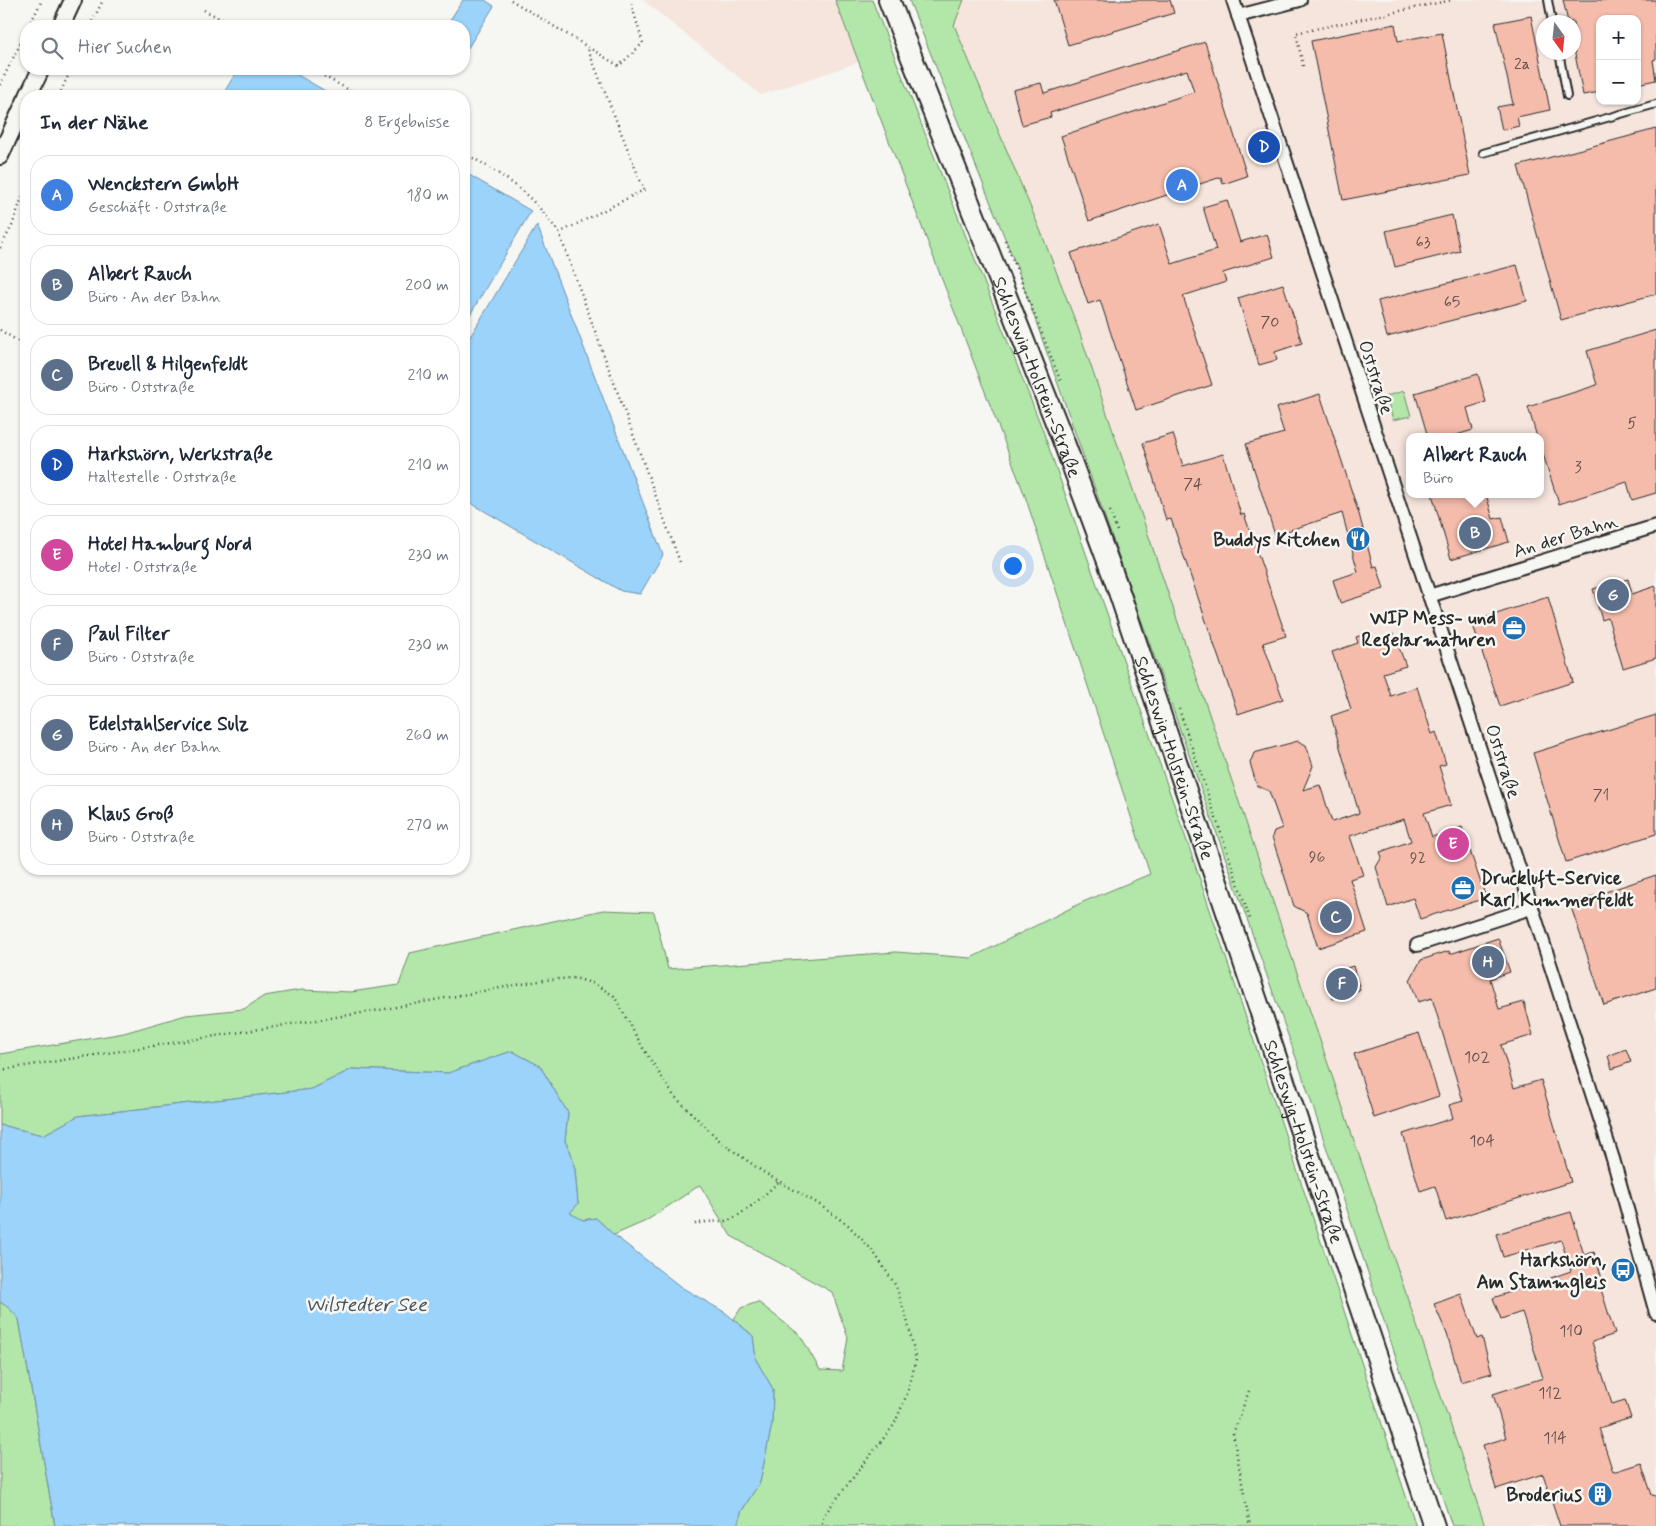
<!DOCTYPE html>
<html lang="de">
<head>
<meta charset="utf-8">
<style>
	body { margin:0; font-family:Mynerve,sans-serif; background:#f2f2f3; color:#1f2937 }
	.controls { position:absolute; right:15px; top:15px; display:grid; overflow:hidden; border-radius:10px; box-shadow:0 1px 4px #0004 }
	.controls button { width:45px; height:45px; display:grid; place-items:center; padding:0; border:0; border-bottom:1px solid #e0e1e3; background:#fff; color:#1f2937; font:25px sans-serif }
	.compass { position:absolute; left:1536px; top:15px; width:45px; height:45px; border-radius:50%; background:#fff; box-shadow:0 1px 4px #0004; rotate:165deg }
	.you { position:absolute; left:1012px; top:565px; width:18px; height:18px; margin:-12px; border:4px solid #fff; border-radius:50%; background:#1a73e8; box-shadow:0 0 0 8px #1a73e833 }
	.badge { display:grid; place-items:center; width:32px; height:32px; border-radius:50%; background:#1f6fb2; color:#fff; font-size:16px; font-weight:700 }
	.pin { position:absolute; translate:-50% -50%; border:2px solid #fff; box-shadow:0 1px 5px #0006 }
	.popup { position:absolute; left:1406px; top:433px; width:138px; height:65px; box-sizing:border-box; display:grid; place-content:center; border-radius:10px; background:#fff; filter:drop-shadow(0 1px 4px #0005); font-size:16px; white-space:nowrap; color:#747a83 }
	.popup b { font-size:19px; color:#1f2937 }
	.popup::after { content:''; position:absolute; left:50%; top:100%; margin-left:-10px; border:10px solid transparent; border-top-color:#fff }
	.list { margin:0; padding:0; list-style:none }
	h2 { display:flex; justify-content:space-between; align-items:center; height:65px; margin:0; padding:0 20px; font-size:21px }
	h2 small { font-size:16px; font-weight:400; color:#747a83 }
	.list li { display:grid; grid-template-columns:32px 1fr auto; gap:15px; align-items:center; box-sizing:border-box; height:80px; margin:0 10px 10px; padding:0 10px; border:1px solid #e0e1e3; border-radius:20px }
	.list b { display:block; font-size:19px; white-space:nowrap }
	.list p { margin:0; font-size:16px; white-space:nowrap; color:#747a83 }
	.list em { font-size:16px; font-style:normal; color:#747a83 }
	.icon { flex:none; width:28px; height:28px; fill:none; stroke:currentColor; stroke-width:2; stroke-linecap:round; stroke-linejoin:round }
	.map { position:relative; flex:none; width:1656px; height:1526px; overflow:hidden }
	.search { position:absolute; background:#fff; box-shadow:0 1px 4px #0004; left:20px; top:20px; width:450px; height:55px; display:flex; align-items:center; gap:12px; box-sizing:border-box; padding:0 18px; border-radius:20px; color:#747a83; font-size:19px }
	.panel { position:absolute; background:#fff; box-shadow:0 1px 4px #0004; left:20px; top:90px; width:450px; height:785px; border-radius:20px }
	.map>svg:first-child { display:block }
	.built { fill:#f6e5dd; fill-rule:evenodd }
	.green { fill:#b2e7a9; stroke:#6e896a }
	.water { fill:#9bd3fb; stroke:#6e90a8 }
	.building { fill:#f5bcac; stroke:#2b2b2b }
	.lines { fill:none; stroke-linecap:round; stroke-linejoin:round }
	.service-casing { stroke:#2b2b2b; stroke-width:10 }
	.minor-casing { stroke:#2b2b2b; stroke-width:16 }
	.tertiary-casing { stroke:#2b2b2b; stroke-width:20 }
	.primary-casing { stroke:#2b2b2b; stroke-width:24 }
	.path { stroke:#2b2b2b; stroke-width:2.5; stroke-dasharray:1 4; stroke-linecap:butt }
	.service { stroke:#f6f6f2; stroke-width:6 }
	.minor { stroke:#f6f6f2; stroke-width:12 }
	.tertiary { stroke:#f6f6f2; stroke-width:16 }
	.primary { stroke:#f6f6f2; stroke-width:20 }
	.labels { text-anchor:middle; stroke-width:5; stroke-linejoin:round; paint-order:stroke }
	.number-label { font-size:16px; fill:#5e4f4b }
	.street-label { font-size:19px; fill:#2b2b2b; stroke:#f6f6f2 }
	.poi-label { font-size:19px; font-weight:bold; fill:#2b2b2b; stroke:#f6f6f2; text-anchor:end }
	.water-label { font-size:20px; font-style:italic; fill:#47555f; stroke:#f6f6f2 }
</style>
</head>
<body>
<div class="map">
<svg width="1656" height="1526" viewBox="0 0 1656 1526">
	<rect width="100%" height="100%" fill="#f6f6f2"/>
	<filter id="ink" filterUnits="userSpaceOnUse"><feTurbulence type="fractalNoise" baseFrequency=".02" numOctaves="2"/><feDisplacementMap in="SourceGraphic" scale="10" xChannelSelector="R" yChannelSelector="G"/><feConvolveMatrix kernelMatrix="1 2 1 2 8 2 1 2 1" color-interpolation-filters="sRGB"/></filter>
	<g filter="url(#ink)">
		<g class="built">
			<path d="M 643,0 L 835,0 L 860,62 L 761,95 Z"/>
			<path d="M 944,0 L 1656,0 L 1656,1526 L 1485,1526 L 1059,278 ZM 1600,19 L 1637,19 L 1637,101 L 1600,101 ZM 1544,22 L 1574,22 L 1574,52 L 1544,52 ZM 1410,437 L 1540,437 L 1540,494 L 1410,494 Z"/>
		</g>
		<g class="green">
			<path d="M 835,0 L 872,0 L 1042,428 L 1190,850 L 1416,1526 L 738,1526 L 741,1512 L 760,1482 L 772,1424 L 773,1389 L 756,1360 L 753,1336 L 734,1319 L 741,1308 L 758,1302 L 800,1335 L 820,1370 L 842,1371 L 848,1338 L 832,1292 L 731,1236 L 700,1185 L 646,1221 L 614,1235 L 596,1218 L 583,1220 L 569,1213 L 578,1204 L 575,1170 L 571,1153 L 565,1141 L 568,1113 L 540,1066 L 512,1051 L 448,1073 L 352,1069 L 312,1089 L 78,1116 L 43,1135 L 0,1125 L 0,1054 L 124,1033 L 186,1015 L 244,1009 L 264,996 L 301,990 L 351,992 L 399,985 L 410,953 L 603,910 L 654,912 L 668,969 L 896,952 L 971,958 L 1083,902 L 1150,874 L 1025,496 Z"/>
			<path d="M 909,0 L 964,0 L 954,25 L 1041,232 L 1078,328 L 1485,1526 L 1452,1526 L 1306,1086 L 1017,268 Z"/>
			<path d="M 1404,391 L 1411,416 L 1393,420 L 1386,396 Z"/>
			<path d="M 0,1302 L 9,1307 L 19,1319 L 55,1526 L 0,1526 Z"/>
		</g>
		<g class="water">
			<path d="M 463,0 L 485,0 L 494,6 L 464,54 L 464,26 L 446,26 Z"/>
			<path d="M 238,69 L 287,69 L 334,96 L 222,96 Z"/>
			<path d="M 464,172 L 531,211 L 464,325 Z"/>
			<path d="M 537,225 L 663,555 L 640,594 L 621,591 L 464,499 L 464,347 Z"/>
			<path d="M 512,1051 L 540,1066 L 568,1113 L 565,1141 L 571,1153 L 575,1170 L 578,1204 L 570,1213 L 583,1220 L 596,1218 L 614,1235 L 681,1287 L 726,1313 L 753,1336 L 756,1360 L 773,1389 L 772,1424 L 760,1482 L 741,1512 L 738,1526 L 55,1526 L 19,1319 L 9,1308 L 0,1302 L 0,1125 L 43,1135 L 78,1116 L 312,1089 L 352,1069 L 448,1073 Z"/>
		</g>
		<g class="building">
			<path d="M 1054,0 L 1170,0 L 1174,13 L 1068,45 Z"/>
			<path d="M 1563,0 L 1656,0 L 1656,59 L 1653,60 L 1656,80 L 1637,84 L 1637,19 L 1600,19 L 1600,92 L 1583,95 L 1574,49 L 1574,22 L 1568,22 Z"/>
			<path d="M 1531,16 L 1550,110 L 1517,117 L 1519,126 L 1502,130 L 1497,107 L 1513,104 L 1495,23 Z"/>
			<path d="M 1395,24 L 1398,41 L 1442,33 L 1470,175 L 1343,200 L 1311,41 Z"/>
			<path d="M 1205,42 L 1247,176 L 1223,184 L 1221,177 L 1089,221 L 1061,136 L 1194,92 L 1187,70 L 1050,113 L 1051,117 L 1022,125 L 1013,90 L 1041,83 L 1044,93 Z"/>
			<path d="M 1656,129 L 1656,294 L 1561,320 L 1518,166 Z"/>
			<path d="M 1227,200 L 1240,242 L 1267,234 L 1274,257 L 1223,273 L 1226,282 L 1183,296 L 1212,385 L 1136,410 L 1100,300 L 1088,304 L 1071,253 L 1159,224 L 1172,264 L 1216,250 L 1203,207 Z"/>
			<path d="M 1452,215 L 1460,251 L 1395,267 L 1386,231 Z"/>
			<path d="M 1517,265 L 1527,301 L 1387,337 L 1378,301 Z"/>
			<path d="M 1283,284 L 1302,343 L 1275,352 L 1277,360 L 1259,365 L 1238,298 Z"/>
			<path d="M 1656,330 L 1656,493 L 1632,500 L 1627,482 L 1559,504 L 1540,445 L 1540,437 L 1537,437 L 1528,407 L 1597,385 L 1587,351 Z"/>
			<path d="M 1478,374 L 1486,402 L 1467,408 L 1473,430 L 1450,437 L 1428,437 L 1415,393 Z"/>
			<path d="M 1320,394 L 1359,514 L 1373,567 L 1377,566 L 1384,589 L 1340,603 L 1333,580 L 1358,572 L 1342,513 L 1275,535 L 1246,444 L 1284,433 L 1276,408 Z"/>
			<path d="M 1173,434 L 1183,466 L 1223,454 L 1241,515 L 1244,514 L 1286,636 L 1263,643 L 1283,699 L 1238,714 L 1171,519 L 1166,520 L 1143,443 Z"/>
			<path d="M 1432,494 L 1486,494 L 1493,519 L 1502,517 L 1509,542 L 1451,559 Z"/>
			<path d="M 1628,579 L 1632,594 L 1656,586 L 1656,658 L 1623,668 L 1608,618 L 1602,620 L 1593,589 Z"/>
			<path d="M 1548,597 L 1573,682 L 1500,706 L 1472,622 Z"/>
			<path d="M 1371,632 L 1374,640 L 1394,634 L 1406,666 L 1383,673 L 1391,696 L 1417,687 L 1432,734 L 1436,732 L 1446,764 L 1439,766 L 1451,805 L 1424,813 L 1432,837 L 1462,827 L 1486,898 L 1420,919 L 1413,898 L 1388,907 L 1376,867 L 1382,857 L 1380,852 L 1411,841 L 1404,819 L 1350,836 L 1363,875 L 1350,879 L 1367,932 L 1318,948 L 1307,913 L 1294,906 L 1272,837 L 1274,831 L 1282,828 L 1269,791 L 1257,786 L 1250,763 L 1254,753 L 1298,741 L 1306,745 L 1313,766 L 1303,790 L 1320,785 L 1332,822 L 1359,813 L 1331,716 L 1351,709 L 1332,652 L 1358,643 L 1356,637 Z"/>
			<path d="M 1656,715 L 1656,834 L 1566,862 L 1533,753 Z"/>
			<path d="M 1656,875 L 1656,988 L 1604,1005 L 1570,904 Z"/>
			<path d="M 1498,938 L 1510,972 L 1490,979 L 1499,1009 L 1524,1002 L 1533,1035 L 1501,1045 L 1514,1088 L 1541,1080 L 1571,1182 L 1446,1221 L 1435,1186 L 1420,1191 L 1403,1134 L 1453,1118 L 1449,1105 L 1463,1101 L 1432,998 L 1418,1002 L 1410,980 L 1421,960 L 1449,951 L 1450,954 Z"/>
			<path d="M 1353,966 L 1360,990 L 1333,999 L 1326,975 Z"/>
			<path d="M 1419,1033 L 1439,1096 L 1374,1118 L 1354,1054 Z"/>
			<path d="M 1626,1049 L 1631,1062 L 1612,1069 L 1608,1056 Z"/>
			<path d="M 1571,1212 L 1584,1255 L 1594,1252 L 1603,1282 L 1599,1283 L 1615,1334 L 1592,1342 L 1612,1404 L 1625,1400 L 1631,1418 L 1599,1428 L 1613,1472 L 1641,1463 L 1652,1495 L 1656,1496 L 1656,1526 L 1560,1526 L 1543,1474 L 1496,1489 L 1483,1445 L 1506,1438 L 1493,1394 L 1543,1378 L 1522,1312 L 1501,1319 L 1493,1298 L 1571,1271 L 1561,1240 L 1503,1257 L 1496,1234 Z"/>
			<path d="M 1461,1294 L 1477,1339 L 1482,1337 L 1492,1373 L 1461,1382 L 1447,1334 L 1434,1304 Z"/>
		</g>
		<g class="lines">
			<defs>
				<g id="service">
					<path d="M 1548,0 L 1552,22"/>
					<path d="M 1559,52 L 1567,96"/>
					<path d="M 1483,153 L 1656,104"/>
				</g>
				<g id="minor">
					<path d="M 1233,0 L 1524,883 L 1613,1159 L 1656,1313"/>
					<path d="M 1238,16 L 1300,0"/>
					<path d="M 1429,596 L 1656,526"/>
					<path d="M 1417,945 L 1531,908"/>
				</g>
				<g id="tertiary">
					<path d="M 61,26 L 73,0"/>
					<path d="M 28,96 L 41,69"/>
					<path d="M 0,156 L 26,100"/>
				</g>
				<g id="primary">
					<path id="s1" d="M 889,0 L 1063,440 L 1116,583 L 1434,1526"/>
				</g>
			</defs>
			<use href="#service" class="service-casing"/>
			<use href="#minor" class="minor-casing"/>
			<use href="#tertiary" class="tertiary-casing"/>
			<use href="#primary" class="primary-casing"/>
			<g class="path">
				<path d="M 511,0 L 619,66 L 643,43 L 630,0"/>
				<path d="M 204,10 L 234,26"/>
				<path d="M 29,26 L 42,0"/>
				<path d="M 90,26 L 103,0"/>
				<path d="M 1303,66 L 1296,33 L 1452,0"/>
				<path d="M 311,69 L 360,96"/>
				<path d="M 0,85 L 26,32"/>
				<path d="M 59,96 L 71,69"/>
				<path d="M 464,153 C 507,177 530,192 559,233 L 681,565"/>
				<path d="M 559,233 L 644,190 L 587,47"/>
				<path d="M 1005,240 L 1061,382"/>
				<path d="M 0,248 L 12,226 L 26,186"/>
				<path d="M 0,330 L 26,346"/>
				<path d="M 1110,511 L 1118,534"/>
				<path d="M 1179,709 L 1250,919"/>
				<path d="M 0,1070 L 374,1011 L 544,980 L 575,978 L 595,984 L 614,996 L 643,1048 L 674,1096 L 721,1142 L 766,1174 L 817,1203 L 848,1225 L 873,1251 L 896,1286 L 908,1323 L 916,1360 L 907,1394 L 894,1425 L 824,1515 L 821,1526"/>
				<path d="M 695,1224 C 707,1221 715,1222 726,1221 C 737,1220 771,1190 779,1181"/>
				<path d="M 1249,1391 L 1233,1434 L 1250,1526"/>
			</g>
			<use href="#service" class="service"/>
			<use href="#minor" class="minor"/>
			<use href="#tertiary" class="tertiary"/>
			<use href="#primary" class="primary"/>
		</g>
	</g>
	<defs>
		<symbol id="restaurant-disc" viewBox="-11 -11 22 22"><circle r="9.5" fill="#1f6fb2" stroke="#f6f6f2"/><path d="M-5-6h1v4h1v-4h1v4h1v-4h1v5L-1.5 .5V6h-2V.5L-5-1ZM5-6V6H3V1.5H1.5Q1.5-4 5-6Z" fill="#fff"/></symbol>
		<symbol id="office-disc" viewBox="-11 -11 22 22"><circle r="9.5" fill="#1f6fb2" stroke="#f6f6f2"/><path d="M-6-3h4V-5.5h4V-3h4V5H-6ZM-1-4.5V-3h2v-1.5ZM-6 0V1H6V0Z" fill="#fff"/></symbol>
		<symbol id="bus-disc" viewBox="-11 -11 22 22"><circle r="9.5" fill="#1f6fb2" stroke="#f6f6f2"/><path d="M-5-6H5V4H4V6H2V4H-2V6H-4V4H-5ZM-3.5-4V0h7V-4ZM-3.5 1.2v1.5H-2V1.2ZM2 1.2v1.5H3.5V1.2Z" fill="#fff"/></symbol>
		<symbol id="building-disc" viewBox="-11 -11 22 22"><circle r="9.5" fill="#1f6fb2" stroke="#f6f6f2"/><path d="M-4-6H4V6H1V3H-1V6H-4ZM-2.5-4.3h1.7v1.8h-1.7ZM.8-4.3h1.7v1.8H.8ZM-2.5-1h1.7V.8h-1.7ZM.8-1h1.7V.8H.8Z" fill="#fff"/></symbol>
	</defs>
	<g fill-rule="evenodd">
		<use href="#restaurant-disc" x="1344" y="525" width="28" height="28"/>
		<use href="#office-disc" x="1500" y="614" width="28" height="28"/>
		<use href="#office-disc" x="1449" y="874" width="28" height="28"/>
		<use href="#bus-disc" x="1609" y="1256" width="28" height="28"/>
		<use href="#building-disc" x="1586" y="1480" width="28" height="28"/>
	</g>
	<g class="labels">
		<g class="number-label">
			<text x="1522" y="69">2a</text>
			<text x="1423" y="247">63</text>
			<text x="1452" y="307">65</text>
			<text x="1270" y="327">70</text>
			<text x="1632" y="428">5</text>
			<text x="1578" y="472">3</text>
			<text x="1193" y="489">74</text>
			<text x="1601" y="800">71</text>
			<text x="1317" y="862">96</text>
			<text x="1418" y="863">92</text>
			<text x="1477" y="1062">102</text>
			<text x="1482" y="1146">104</text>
			<text x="1571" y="1336">110</text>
			<text x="1550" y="1398">112</text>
			<text x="1555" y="1443">114</text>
		</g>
		<g class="street-label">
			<text dy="7" stroke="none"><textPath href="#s1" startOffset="405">Schleswig-Holstein-Straße</textPath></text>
			<text transform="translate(1377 377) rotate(72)" y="7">Oststraße</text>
			<text transform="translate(1565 535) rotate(-17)" y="7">An der Bahn</text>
			<text dy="7" stroke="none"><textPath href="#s1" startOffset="810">Schleswig-Holstein-Straße</textPath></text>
			<text transform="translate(1504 761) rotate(72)" y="7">Oststraße</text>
			<text dy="7" stroke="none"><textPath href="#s1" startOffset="1215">Schleswig-Holstein-Straße</textPath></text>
		</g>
		<g class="poi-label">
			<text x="1340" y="546">Buddys Kitchen</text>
			<text x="1496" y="624">WIP Mess- und<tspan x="1496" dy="22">Regelarmaturen</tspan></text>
			<text x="1480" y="884" text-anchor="start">Druckluft-Service<tspan x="1480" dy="22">Karl Kummerfeldt</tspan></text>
			<text x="1606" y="1266">Harkshörn,<tspan x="1606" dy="22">Am Stammgleis</tspan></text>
			<text x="1582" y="1501">Broderius</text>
		</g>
		<g class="water-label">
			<text x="366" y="1311">Wilstedter See</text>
		</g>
	</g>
</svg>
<div class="controls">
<button>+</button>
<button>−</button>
</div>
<svg class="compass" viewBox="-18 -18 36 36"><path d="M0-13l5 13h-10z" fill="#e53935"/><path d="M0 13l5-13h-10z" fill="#747a83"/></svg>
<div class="you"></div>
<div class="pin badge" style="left:1182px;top:185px;background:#3f7fe0">A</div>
<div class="pin badge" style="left:1475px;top:533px;background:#5c6f8a">B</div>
<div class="popup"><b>Albert Rauch</b>Büro</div>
<div class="pin badge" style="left:1336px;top:917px;background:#5c6f8a">C</div>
<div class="pin badge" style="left:1264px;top:147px;background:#1a4fb4">D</div>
<div class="pin badge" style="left:1453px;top:844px;background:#d1479c">E</div>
<div class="pin badge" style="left:1342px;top:984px;background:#5c6f8a">F</div>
<div class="pin badge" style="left:1613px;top:595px;background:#5c6f8a">G</div>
<div class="pin badge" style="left:1488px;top:962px;background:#5c6f8a">H</div>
<div class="search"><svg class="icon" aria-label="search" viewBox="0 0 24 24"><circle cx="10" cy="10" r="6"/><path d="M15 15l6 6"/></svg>Hier suchen</div>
<section class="panel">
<h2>In der Nähe<small>8 Ergebnisse</small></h2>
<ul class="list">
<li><span class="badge" style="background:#3f7fe0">A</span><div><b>Wenckstern GmbH</b><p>Geschäft · Oststraße</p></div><em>180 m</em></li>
<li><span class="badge" style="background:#5c6f8a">B</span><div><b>Albert Rauch</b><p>Büro · An der Bahn</p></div><em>200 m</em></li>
<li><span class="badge" style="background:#5c6f8a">C</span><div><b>Breuell &amp; Hilgenfeldt</b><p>Büro · Oststraße</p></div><em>210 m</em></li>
<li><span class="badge" style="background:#1a4fb4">D</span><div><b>Harkshörn, Werkstraße</b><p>Haltestelle · Oststraße</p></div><em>210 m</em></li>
<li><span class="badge" style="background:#d1479c">E</span><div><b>Hotel Hamburg Nord</b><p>Hotel · Oststraße</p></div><em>230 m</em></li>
<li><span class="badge" style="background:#5c6f8a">F</span><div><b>Paul Filter</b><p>Büro · Oststraße</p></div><em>230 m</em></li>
<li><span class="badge" style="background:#5c6f8a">G</span><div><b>Edelstahlservice Sulz</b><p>Büro · An der Bahn</p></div><em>260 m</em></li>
<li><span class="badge" style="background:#5c6f8a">H</span><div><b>Klaus Groß</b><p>Büro · Oststraße</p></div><em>270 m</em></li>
</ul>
</section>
</div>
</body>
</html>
